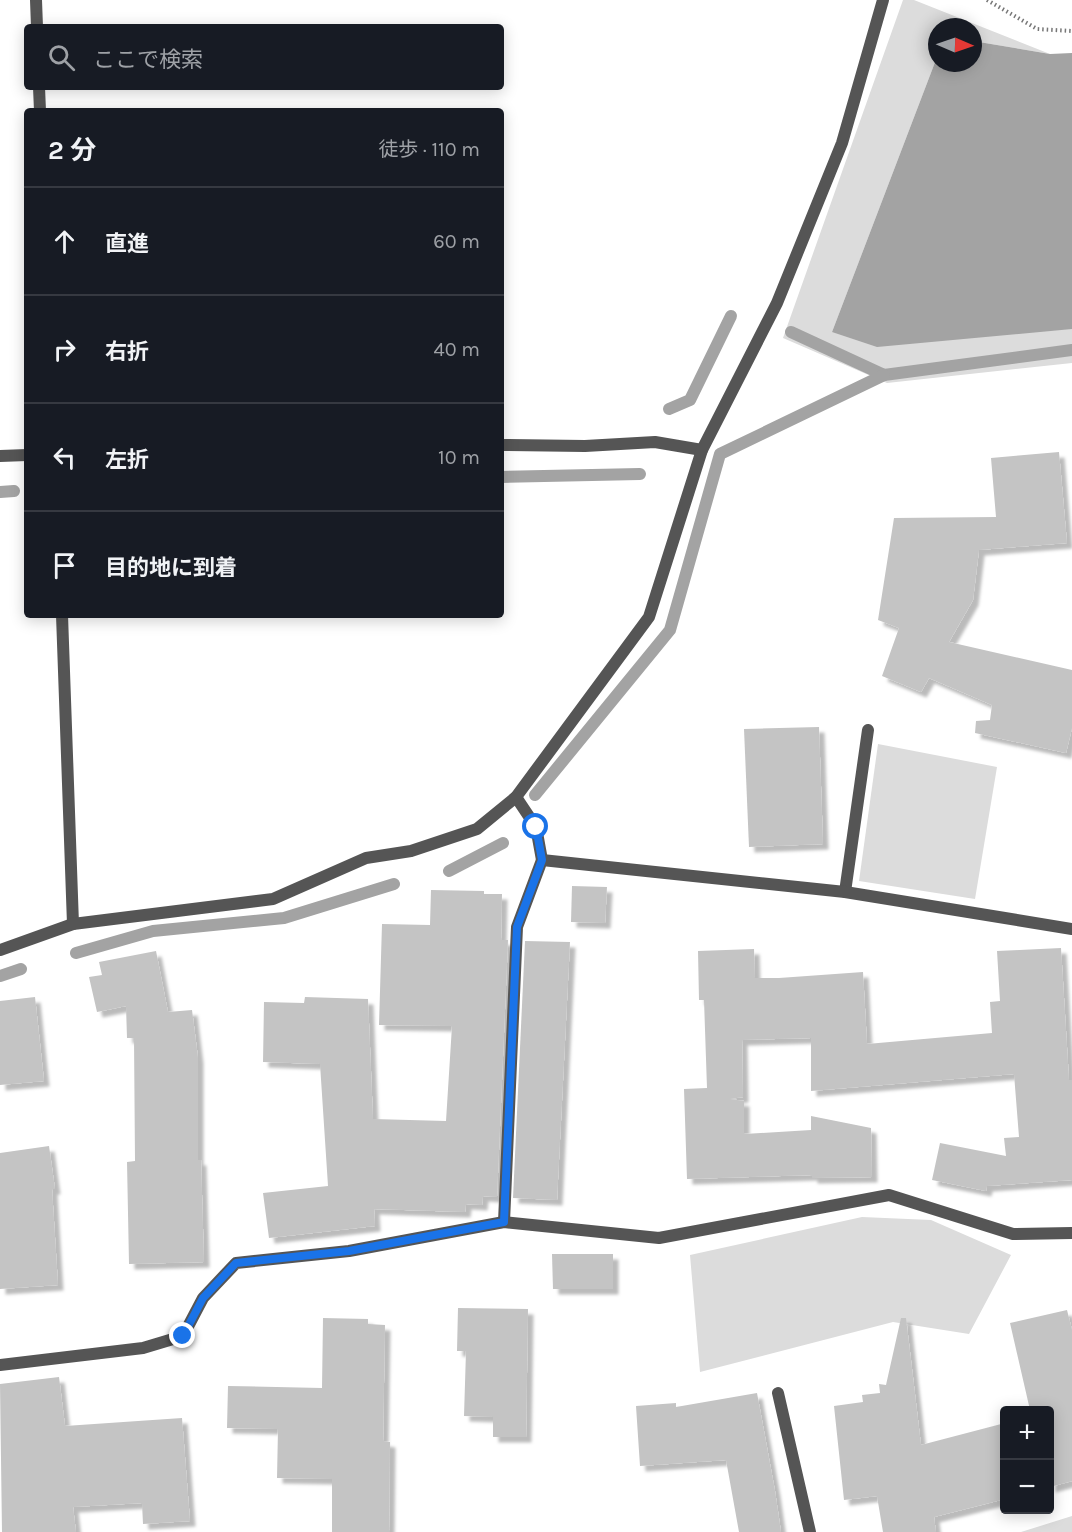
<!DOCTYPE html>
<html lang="ja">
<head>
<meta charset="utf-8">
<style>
	body { margin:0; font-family:Karla,"Noto Sans JP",sans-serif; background:#20242c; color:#f1f3f6 }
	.controls { position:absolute; right:18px; bottom:18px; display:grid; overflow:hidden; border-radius:6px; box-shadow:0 3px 15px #0003 }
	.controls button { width:54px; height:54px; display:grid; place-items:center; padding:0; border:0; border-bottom:2px solid #363941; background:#171b24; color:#f1f3f6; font:30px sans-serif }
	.compass { position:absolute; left:928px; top:18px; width:54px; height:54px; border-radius:50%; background:#171b24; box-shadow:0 3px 15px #0003; rotate:92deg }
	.stop { position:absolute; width:18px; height:18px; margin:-14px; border:4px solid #1a73e8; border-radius:50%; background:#fff }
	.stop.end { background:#1a73e8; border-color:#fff; box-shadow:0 2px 6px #0008 }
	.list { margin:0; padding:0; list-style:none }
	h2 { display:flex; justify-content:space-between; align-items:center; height:78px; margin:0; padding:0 24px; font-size:26px }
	h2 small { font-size:20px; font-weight:400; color:#9ea1a6 }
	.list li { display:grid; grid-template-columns:39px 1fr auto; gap:18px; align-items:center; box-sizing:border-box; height:108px; padding:0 24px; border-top:2px solid #363941 }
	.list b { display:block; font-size:22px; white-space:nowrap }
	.list em { font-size:20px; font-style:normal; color:#9ea1a6 }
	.icon { flex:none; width:33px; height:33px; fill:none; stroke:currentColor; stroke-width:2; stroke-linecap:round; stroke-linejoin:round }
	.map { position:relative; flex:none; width:1072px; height:1532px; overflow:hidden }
	.search { position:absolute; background:#171b24; box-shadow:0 3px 15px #0003; left:24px; top:24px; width:480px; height:66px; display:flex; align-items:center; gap:15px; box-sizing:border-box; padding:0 21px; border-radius:6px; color:#9ea1a6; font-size:22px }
	.panel { position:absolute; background:#171b24; box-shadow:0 3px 15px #0003; left:24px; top:108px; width:480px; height:510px; border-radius:6px }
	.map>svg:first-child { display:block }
	.green { fill:#dcdcdc }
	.water { fill:#a3a3a3 }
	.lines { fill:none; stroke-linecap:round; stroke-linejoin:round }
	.stream { stroke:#a3a3a3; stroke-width:12 }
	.building { fill:#c4c4c4; filter:url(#shadow) }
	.path { stroke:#777; stroke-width:4; stroke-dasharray:1.5 3; stroke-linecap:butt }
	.service { stroke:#555; stroke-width:12 }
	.minor { stroke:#555; stroke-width:12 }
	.route { stroke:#1a73e8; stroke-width:8 }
</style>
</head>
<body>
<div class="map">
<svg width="1072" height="1532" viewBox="0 0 1072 1532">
	<defs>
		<filter id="shadow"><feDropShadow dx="5.5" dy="5.5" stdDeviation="1.5" flood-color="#0004"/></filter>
	</defs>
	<rect width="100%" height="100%" fill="#fff"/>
	<g class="green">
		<path d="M 903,0 L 914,0 L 1050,54 L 973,41 L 973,27 L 937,27 L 937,57 L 832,332 L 1072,329 L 1072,363 L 887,383 L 783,338 Z"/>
		<path d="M 878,744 L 997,767 L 975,899 L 859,881 Z"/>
		<path d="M 862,1217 L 931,1220 L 1011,1255 L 969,1334 L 893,1322 L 700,1372 L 690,1255 Z"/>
		<path d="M 1072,1516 L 1072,1532 L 1021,1532 Z"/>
	</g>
	<path class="water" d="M 973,41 L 1050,54 L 1072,53 L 1072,329 L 877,347 L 832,332 L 937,57 L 937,63 L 973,63 Z"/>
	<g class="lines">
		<g class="stream">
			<path d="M 791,332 L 884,375 L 1072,350"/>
			<path d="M 669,409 L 690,400 L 731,316"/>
			<path d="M 501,477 L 640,474"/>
			<path d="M 0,492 L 14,491"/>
			<path d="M 535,795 L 670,630 L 720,454 L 884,375"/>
			<path d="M 449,871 L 503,843"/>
			<path d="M 76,953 L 153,931 L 284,918 L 394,884"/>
			<path d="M 0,976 L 21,969"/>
		</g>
	</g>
	<g class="building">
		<path d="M 1059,452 L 1067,543 L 979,550 L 973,600 L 949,642 L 1072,670 L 1072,728 L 1066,753 L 975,733 L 976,721 L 990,720 L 992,705 L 929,678 L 921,692 L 882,676 L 899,628 L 878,620 L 894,518 L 996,517 L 991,458 Z"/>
		<path d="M 819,727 L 823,844 L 749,847 L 744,729 Z"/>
		<path d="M 572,886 L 607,887 L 605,923 L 571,922 Z"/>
		<path d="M 431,890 L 484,891 L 484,894 L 502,894 L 501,940 L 508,940 L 497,1197 L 483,1196 L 482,1205 L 466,1204 L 465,1212 L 374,1209 L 375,1226 L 269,1238 L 263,1193 L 328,1186 L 320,1064 L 263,1062 L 264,1002 L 304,1003 L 305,997 L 368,999 L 373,1119 L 446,1121 L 452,1026 L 379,1025 L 382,924 L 430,925 Z"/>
		<path d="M 525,941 L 570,942 L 557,1200 L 513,1198 Z"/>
		<path d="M 1061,948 L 1069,1080 L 1072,1080 L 1072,1180 L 987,1186 L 986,1191 L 932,1180 L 940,1143 L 1006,1156 L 1004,1138 L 1019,1137 L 1014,1074 L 811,1091 L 811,1038 L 742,1040 L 743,1097 L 730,1099 L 744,1101 L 744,1134 L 811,1130 L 811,1116 L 871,1128 L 872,1177 L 812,1178 L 812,1175 L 687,1179 L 684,1089 L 707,1088 L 704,1000 L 699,1000 L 698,951 L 754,949 L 755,978 L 779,978 L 863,972 L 867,1044 L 992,1033 L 990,1002 L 1000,1001 L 997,951 Z"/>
		<path d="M 156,951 L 168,1012 L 192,1010 L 198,1058 L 198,1160 L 201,1160 L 204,1262 L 129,1264 L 127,1162 L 135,1161 L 134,1038 L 127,1038 L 126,1006 L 97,1012 L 89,977 L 102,975 L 99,962 Z"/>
		<path d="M 35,997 L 44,1081 L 0,1085 L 0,1001 Z"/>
		<path d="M 49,1146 L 55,1189 L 52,1189 L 58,1285 L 0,1289 L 0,1153 Z"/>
		<path d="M 552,1254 L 613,1254 L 613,1289 L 553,1289 Z"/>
		<path d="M 458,1308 L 528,1309 L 526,1437 L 493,1437 L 493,1417 L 464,1416 L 466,1351 L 457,1351 Z"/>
		<path d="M 1067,1310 L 1072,1330 L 1072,1481 L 1050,1487 L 1050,1410 L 1030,1410 L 1010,1323 Z"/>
		<path d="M 323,1318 L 368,1319 L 368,1324 L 385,1325 L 383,1441 L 390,1442 L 389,1532 L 332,1532 L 332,1479 L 277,1478 L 278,1429 L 227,1428 L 228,1386 L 322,1388 Z"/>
		<path d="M 901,1318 L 906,1318 L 921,1445 L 1005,1423 L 1005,1499 L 934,1517 L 936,1532 L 883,1532 L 877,1496 L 844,1500 L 834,1406 L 863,1402 L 862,1395 L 880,1393 L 879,1384 L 886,1385 Z"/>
		<path d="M 59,1377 L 65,1426 L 182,1418 L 190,1521 L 143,1524 L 142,1503 L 73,1507 L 76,1532 L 2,1532 L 0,1384 Z"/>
		<path d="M 757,1393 L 775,1491 L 781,1532 L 739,1532 L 726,1460 L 640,1466 L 636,1406 L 676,1403 L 676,1407 Z"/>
	</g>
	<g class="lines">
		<path class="path" d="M 987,0 L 1037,29 L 1072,31"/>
		<g class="service">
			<path d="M 845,892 L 868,730"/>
			<path d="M 778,1393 L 810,1532"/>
		</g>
		<g class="minor">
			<path d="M 36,0 L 37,27"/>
			<path d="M 39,87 L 40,111"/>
			<path d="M 501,445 L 585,446 L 655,442 L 702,450"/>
			<path d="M 0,456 L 27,455"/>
			<path d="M 62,615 L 73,924"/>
			<path d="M 516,797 L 536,827 L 542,860"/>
			<path d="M 0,950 L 73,924 L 273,899 L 366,858 L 411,851 L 477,829 L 516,797 L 649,617 L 702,450 L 777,303 L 842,143 L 883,0"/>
			<path d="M 504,1222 L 517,927 L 542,860 L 845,892 L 1072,929"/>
			<path d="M 0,1365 L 143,1348 L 183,1336 L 203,1298 L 236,1263 L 349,1251 L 504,1222 L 659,1238 L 889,1195 L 1013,1234 L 1072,1233"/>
		</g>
	</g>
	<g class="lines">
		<path class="route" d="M 183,1336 L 203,1298 L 236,1263 L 349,1251 L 504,1222 L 517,927 L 542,860 L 536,827"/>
	</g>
</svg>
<div class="controls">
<button>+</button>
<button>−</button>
</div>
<svg class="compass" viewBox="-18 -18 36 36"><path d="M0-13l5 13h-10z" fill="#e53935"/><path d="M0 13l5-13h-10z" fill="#9ea1a6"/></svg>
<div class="stop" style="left:536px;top:827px"></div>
<div class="stop end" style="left:183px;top:1336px"></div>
<div class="search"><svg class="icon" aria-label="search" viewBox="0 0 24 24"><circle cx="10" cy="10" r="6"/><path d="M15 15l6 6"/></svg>ここで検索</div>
<section class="panel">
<h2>2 分<small>徒歩 · 110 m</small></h2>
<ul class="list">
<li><svg class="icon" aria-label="ahead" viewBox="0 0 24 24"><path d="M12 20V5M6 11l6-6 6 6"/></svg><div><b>直進</b></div><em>60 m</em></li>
<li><svg class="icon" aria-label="right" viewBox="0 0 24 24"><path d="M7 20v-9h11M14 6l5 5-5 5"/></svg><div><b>右折</b></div><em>40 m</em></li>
<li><svg class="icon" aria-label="left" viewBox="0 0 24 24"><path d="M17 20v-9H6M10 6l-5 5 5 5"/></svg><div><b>左折</b></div><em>10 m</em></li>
<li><svg class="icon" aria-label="arrive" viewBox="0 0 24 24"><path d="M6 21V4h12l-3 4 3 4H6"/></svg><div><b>目的地に到着</b></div></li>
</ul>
</section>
</div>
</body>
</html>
